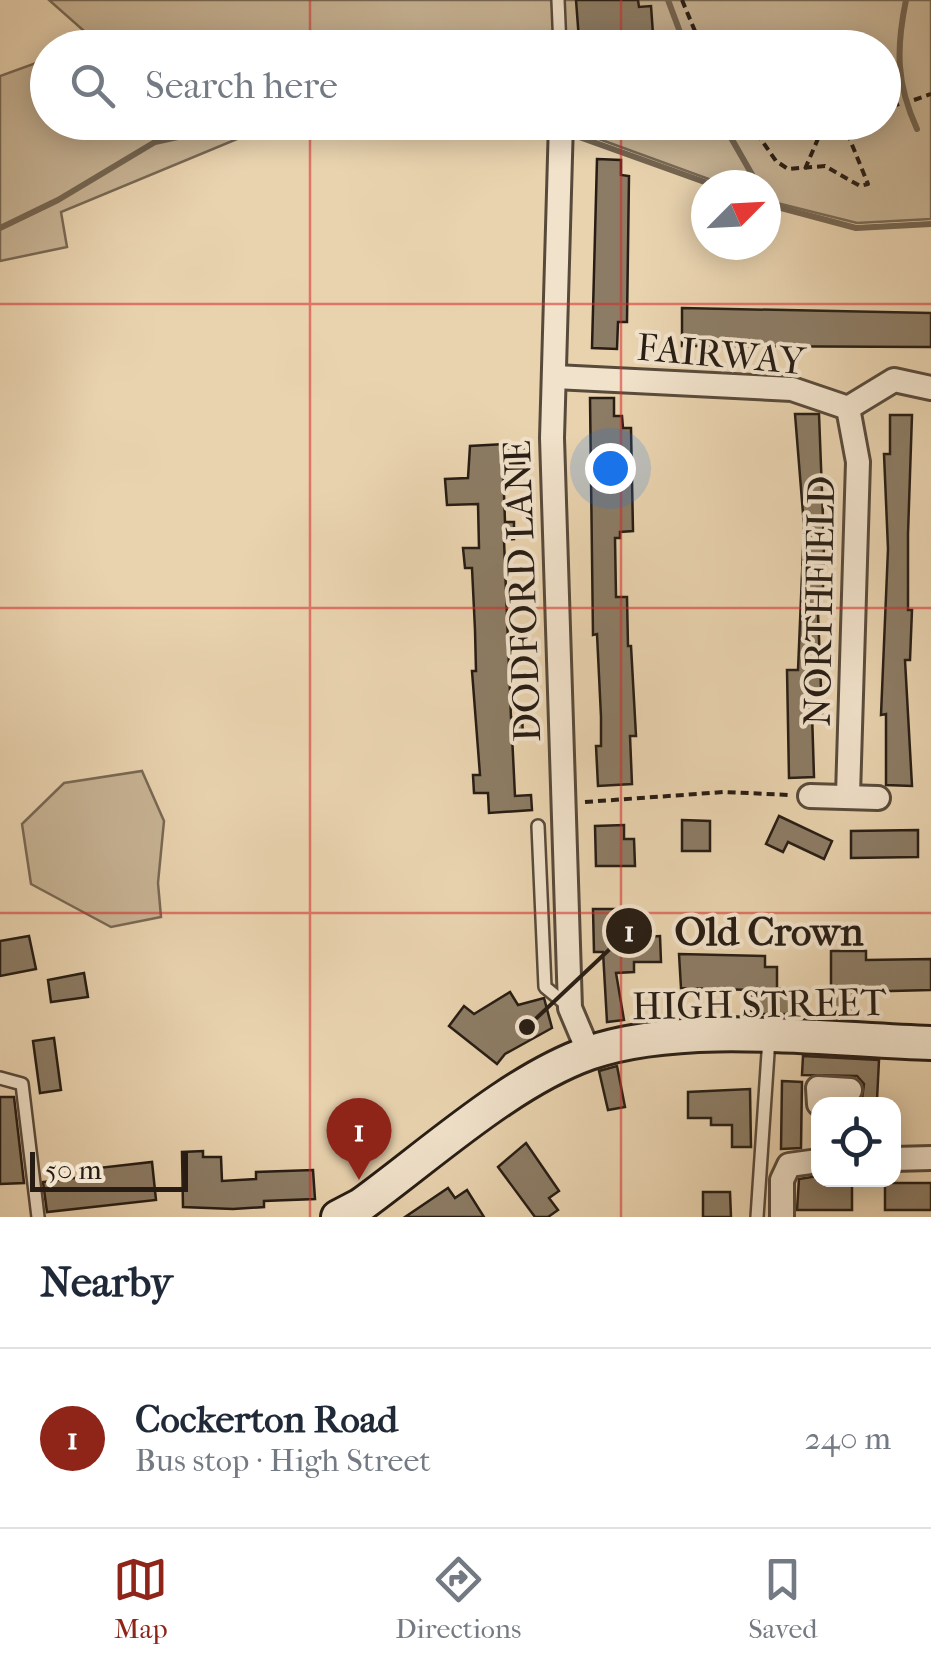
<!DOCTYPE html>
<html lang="en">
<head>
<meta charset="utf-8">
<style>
	body { margin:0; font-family:"IM FELL French Canon",serif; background:#f2f2f3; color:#1f2937 }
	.controls { position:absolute; right:30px; bottom:30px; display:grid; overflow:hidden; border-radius:20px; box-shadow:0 5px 25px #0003 }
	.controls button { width:90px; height:90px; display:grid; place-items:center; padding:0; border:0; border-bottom:2px solid #e0e1e3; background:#fff; color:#1f2937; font:50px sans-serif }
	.compass { position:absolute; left:691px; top:170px; width:90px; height:90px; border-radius:50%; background:#fff; box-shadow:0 5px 25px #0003; rotate:66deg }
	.scale { position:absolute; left:30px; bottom:25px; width:158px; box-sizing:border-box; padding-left:10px; border:5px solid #271d14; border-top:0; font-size:28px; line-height:35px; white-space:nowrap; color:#271d14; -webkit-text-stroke:8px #f1e2cb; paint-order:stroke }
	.you { position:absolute; left:610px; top:468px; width:35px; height:35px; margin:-25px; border:8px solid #fff; border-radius:50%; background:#1a73e8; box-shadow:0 0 0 15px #1a73e833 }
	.badge { display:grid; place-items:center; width:65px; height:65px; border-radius:50%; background:#8f2418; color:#fff; font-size:32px; font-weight:700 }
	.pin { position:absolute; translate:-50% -82px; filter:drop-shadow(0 2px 5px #0008) }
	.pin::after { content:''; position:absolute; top:52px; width:35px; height:30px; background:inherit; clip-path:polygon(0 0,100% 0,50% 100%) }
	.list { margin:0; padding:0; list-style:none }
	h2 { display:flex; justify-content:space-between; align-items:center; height:130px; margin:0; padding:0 40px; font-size:42px }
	h2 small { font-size:32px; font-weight:400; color:#747a83 }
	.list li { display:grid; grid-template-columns:65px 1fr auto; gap:30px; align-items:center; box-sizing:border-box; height:180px; padding:0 40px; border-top:2px solid #e0e1e3 }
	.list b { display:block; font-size:38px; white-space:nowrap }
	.list p { margin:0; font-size:32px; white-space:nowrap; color:#747a83 }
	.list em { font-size:32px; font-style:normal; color:#747a83 }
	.icon { flex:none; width:55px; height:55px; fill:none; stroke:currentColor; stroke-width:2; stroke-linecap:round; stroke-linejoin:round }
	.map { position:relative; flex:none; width:931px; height:1217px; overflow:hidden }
	.search { position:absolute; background:#fff; box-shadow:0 5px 25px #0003; left:30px; right:30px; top:30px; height:110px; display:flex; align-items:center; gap:25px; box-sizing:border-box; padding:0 35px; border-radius:55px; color:#747a83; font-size:38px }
	.sheet { height:310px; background:#fff }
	nav { display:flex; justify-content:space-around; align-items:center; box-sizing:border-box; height:140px; border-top:2px solid #e0e1e3; background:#fff; font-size:28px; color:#747a83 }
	nav a { display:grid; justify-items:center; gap:5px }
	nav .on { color:#8f2418 }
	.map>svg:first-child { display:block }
	.green { fill:#c8b495; stroke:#786854; stroke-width:2.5 }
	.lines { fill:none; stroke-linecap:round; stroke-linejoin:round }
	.stream { stroke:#746551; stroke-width:6 }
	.building { fill:#8c7c65; stroke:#271d14; stroke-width:2.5 }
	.lane-casing { stroke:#584a3b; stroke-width:16 }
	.street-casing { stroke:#584a3b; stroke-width:28 }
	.secondary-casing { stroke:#271d14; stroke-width:38 }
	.path { stroke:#271d14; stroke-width:4; stroke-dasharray:8 5; stroke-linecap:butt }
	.lane { stroke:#f1e2cb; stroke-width:11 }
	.street { stroke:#f1e2cb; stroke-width:22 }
	.secondary { stroke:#f1e2cb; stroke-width:32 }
	.grid { fill:none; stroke:#d62828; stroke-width:2.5; stroke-opacity:0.55 }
	.labels { text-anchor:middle; stroke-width:8; stroke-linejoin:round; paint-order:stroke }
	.street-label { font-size:38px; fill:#271d14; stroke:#f1e2cb }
	.leader { fill:none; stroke:#271d14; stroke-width:4 }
	.callout-dot { fill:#271d14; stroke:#f1e2cb; stroke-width:4 }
	.mark-label { font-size:30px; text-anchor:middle; font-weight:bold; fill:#fff }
	.callout-label { font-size:40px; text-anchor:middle; font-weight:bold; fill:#271d14; stroke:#f1e2cb; stroke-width:8; stroke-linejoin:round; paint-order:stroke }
</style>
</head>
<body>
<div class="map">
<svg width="931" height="1217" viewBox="0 0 931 1217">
	<rect width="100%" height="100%" fill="#e9d3af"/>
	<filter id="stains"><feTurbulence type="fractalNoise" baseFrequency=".002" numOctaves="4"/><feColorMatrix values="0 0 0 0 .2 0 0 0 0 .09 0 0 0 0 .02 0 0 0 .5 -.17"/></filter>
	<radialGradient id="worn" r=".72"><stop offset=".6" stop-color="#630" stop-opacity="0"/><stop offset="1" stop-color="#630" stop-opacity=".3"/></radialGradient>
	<g class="green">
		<path d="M 49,0 L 931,0 L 931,219 L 857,223 L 773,202 L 766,200 L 766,185 L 725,185 L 555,123 L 884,122 L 884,48 L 81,47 L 102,39 L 84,31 Z"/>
		<path d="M 47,59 L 48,122 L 239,123 L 242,137 L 61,212 L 67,247 L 0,261 L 0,76 Z"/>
		<path d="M 142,771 L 164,821 L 158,883 L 161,917 L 111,927 L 31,884 L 22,824 L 64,783 Z"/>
	</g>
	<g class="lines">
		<g class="stream">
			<path d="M 668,0 L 686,48"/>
			<path d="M 906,0 C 896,49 896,83 917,129"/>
			<path d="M 722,122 L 758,185"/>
			<path d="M 568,133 L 713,185"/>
			<path d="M 766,198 L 770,205 L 856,228 L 931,224"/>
			<path d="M 0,228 L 58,200 L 155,142 L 246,122"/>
		</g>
	</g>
	<g class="building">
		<path d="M 576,0 L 638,0 L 639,7 L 651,6 L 654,48 L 584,48 L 584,39 L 579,40 Z"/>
		<path d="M 597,159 L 621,160 L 621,175 L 629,176 L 627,322 L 618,322 L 617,349 L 592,348 Z"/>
		<path d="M 682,308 L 931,313 L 931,347 L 682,346 Z"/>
		<path d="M 590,398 L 614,398 L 614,416 L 622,416 L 623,428 L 631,428 L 633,531 L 620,532 L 620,538 L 615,538 L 616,597 L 627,597 L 628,646 L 631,646 L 636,736 L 630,736 L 632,784 L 598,786 L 596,746 L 601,746 L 601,717 L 597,634 L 593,635 Z"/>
		<path d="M 795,414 L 819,414 L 824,544 L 823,588 L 817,588 L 822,713 L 812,713 L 814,777 L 789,778 L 787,670 L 798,670 L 804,526 Z"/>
		<path d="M 890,415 L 912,415 L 908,534 L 908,610 L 912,610 L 910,660 L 905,660 L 912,786 L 886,785 L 886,714 L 881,715 L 888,549 L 884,454 L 890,454 Z"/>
		<path d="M 523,443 L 524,463 L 503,465 L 505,522 L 514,522 L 514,539 L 504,540 L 511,718 L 522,717 L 523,735 L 512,735 L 515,796 L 531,795 L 532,810 L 489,813 L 488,793 L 474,793 L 473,775 L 480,775 L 472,671 L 476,671 L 475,630 L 472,568 L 465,568 L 463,548 L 479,548 L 478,504 L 447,505 L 445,479 L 468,478 L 470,446 Z"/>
		<path d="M 779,816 L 832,841 L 824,859 L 788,842 L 783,852 L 766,844 Z"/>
		<path d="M 682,820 L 710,821 L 710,851 L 682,851 Z"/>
		<path d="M 624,825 L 624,839 L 634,839 L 635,866 L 596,866 L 595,826 Z"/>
		<path d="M 918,830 L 918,857 L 851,858 L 851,831 Z"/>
		<path d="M 593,909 L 619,909 L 619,938 L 660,936 L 661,962 L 634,962 L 634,972 L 616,973 L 624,1020 L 607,1022 L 603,952 L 594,952 Z"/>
		<path d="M 29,936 L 36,969 L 0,976 L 0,941 Z"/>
		<path d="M 831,951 L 866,951 L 866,960 L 931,959 L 931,990 L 853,992 L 853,1018 L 831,1018 Z"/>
		<path d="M 679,954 L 765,956 L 765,967 L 777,967 L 777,988 L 797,989 L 796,1014 L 751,1014 L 752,990 L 681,988 Z"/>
		<path d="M 84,973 L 88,997 L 51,1002 L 48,980 Z"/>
		<path d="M 510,992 L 518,1005 L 544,998 L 552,1028 L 505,1054 L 497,1064 L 449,1026 L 464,1006 L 474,1014 Z"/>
		<path d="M 54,1038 L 61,1090 L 40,1093 L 33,1041 Z"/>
		<path d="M 803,1056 L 879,1060 L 877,1100 L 862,1099 L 864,1084 L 857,1076 L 802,1075 Z"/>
		<path d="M 617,1066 L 625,1107 L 608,1110 L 599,1071 Z"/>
		<path d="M 782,1081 L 802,1082 L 801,1148 L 781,1149 Z"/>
		<path d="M 750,1089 L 751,1147 L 732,1147 L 732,1125 L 711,1125 L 711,1118 L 688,1118 L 688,1092 Z"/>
		<path d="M 0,1097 L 14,1097 L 24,1183 L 0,1184 Z"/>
		<path d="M 526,1143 L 559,1191 L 549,1198 L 558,1210 L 548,1217 L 535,1217 L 498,1167 Z"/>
		<path d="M 203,1151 L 203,1157 L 221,1157 L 222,1181 L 256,1179 L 256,1172 L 313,1170 L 315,1199 L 264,1201 L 264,1207 L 233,1209 L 183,1207 L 182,1152 Z"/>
		<path d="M 152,1162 L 156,1200 L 47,1212 L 43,1182 L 98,1175 L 98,1168 Z"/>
		<path d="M 818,1176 L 852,1180 L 852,1210 L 797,1210 L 799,1179 Z"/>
		<rect x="885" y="1183" width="46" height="27"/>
		<path d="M 448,1188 L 455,1198 L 467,1190 L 484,1217 L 405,1217 Z"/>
		<path d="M 703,1192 L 730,1192 L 731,1217 L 703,1217 Z"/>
	</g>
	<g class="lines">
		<defs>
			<g id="lane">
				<path d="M 558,0 L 560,48"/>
				<path d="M 538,826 L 545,987 L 568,1006"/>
				<path d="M 0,1078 L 22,1084 L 38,1217"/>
				<path d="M 757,1217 L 769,1038"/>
			</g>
			<g id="street">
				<path d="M 561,122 L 552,438 L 570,1008 L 589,1053"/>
				<path d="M 555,377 L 792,389 L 848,408 L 894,380 L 931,388"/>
				<path d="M 848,795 L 858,462 L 848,408"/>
				<path d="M 810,796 L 878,798"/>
				<path d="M 819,1104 L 818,1088 L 850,1090"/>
				<path d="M 894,1159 L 931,1158"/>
				<path d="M 782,1217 L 782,1180 L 789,1165 L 818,1161"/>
			</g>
			<path id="secondary" d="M 338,1217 L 361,1205 C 430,1155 510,1081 589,1053 C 683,1020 831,1040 931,1043"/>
		</defs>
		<use href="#lane" class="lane-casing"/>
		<use href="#street" class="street-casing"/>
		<use href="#secondary" class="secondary-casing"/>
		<g class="path">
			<path d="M 682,0 L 702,48"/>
			<path d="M 914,100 L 931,94"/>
			<path d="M 884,110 L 899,104"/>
			<path d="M 749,122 L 776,161 L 788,169 L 825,166 L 860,186 L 868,184 L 844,125 L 851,122"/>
			<path d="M 805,169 L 820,134 L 844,125"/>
			<path d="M 585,802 L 724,792 L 790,795"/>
		</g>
		<use href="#lane" class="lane"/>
		<use href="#street" class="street"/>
		<use href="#secondary" class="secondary"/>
	</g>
	<path class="grid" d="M 310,0 L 310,48M 621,0 L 621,48M 310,122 L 310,1217M 621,122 L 621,1217M 0,304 L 931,304M 0,608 L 931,608M 0,913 L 931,913"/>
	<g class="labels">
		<g class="street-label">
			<text transform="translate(721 354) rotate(5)" y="13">FAIRWAY</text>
			<text transform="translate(522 591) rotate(-92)" y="13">DODFORD LANE</text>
			<text transform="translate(819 601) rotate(-89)" y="13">NORTHFIELD</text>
			<text transform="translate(759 1004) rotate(-1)" y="13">HIGH STREET</text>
		</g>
	</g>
	<path class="leader" d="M527 1027L629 931"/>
	<g class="callout-dot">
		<circle cx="527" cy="1027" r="10"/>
		<circle cx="629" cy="931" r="25"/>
	</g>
	<g class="mark-label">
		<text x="629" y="941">1</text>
	</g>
	<g class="callout-label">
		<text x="769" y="945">Old Crown</text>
	</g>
	<rect width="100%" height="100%" filter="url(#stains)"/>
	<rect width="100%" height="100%" fill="url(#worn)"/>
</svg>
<div class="controls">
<button><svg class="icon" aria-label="locate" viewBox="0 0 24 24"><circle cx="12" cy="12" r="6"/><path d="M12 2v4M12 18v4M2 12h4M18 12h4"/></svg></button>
</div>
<svg class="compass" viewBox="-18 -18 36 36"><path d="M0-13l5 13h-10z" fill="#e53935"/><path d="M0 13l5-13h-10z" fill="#747a83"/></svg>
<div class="scale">50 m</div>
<div class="you"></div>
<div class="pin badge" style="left:359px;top:1180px">1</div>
<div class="search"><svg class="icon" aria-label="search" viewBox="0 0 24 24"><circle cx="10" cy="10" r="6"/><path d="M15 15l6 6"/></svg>Search here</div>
</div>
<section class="sheet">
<h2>Nearby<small></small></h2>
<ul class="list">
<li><span class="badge">1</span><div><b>Cockerton Road</b><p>Bus stop · High Street</p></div><em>240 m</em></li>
</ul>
</section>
<nav>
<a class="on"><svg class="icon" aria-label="map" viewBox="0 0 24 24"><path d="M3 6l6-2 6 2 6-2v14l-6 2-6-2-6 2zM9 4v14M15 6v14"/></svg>Map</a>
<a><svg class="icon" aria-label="directions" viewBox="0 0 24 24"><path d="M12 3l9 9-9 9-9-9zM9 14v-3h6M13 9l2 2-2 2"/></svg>Directions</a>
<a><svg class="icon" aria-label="saved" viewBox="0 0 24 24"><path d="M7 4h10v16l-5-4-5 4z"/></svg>Saved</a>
</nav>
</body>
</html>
